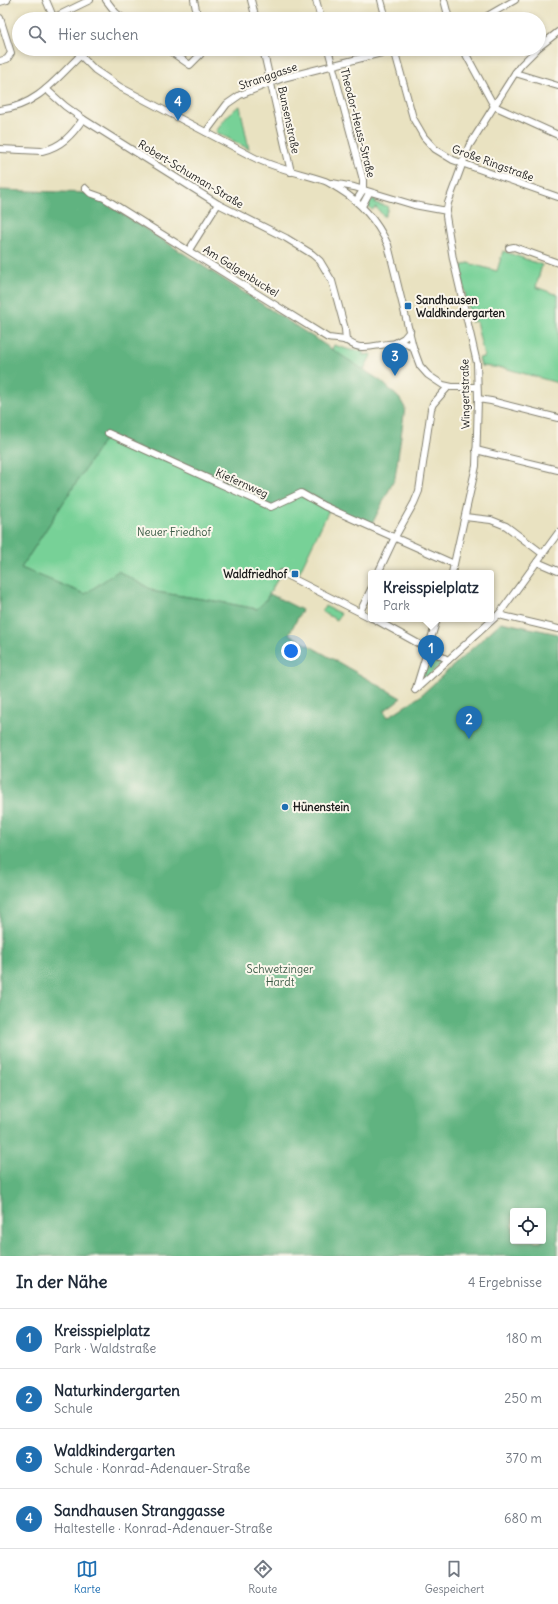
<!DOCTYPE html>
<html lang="de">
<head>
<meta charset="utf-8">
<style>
	body { margin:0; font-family:Delius,sans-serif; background:#f6f6f7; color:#1f2937 }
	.controls { position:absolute; right:12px; bottom:12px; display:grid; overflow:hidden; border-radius:4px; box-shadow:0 2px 6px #0003 }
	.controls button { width:36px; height:36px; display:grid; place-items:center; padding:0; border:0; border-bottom:1px solid #e0e1e3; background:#fff; color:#1f2937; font:20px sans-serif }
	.you { position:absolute; left:291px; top:651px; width:14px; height:14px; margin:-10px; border:3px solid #fff; border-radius:50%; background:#1a73e8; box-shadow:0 0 0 6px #1a73e833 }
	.badge { display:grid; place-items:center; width:26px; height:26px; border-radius:50%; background:#1f6fb2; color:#fff; font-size:13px; font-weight:700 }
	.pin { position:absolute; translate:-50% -33px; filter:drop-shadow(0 1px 2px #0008) }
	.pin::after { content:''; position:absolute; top:21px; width:14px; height:12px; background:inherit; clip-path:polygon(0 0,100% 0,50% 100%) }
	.popup { position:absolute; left:368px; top:570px; width:126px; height:52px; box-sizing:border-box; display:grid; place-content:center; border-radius:4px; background:#fff; filter:drop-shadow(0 1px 3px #0005); font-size:13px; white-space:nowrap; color:#747a83 }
	.popup b { font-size:15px; color:#1f2937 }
	.popup::after { content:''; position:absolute; left:50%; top:100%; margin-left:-8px; border:8px solid transparent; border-top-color:#fff }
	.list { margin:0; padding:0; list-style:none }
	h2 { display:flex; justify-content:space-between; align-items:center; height:52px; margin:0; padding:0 16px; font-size:17px }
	h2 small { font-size:13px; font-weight:400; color:#747a83 }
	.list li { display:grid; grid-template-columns:26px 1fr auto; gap:12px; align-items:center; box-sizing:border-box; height:60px; padding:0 16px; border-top:1px solid #e0e1e3 }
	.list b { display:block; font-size:15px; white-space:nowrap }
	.list p { margin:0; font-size:13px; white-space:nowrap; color:#747a83 }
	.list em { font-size:13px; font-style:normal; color:#747a83 }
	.icon { flex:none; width:22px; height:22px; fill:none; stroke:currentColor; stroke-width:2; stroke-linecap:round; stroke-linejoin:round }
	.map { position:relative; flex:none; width:558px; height:1256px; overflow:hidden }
	.search { position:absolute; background:#fff; box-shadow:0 2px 6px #0003; left:12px; right:12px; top:12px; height:44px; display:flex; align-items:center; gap:10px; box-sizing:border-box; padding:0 14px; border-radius:22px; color:#747a83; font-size:15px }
	.sheet { height:292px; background:#fff }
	nav { display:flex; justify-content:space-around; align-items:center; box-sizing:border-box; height:56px; border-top:1px solid #e0e1e3; background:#fff; font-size:11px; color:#747a83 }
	nav a { display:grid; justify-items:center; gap:2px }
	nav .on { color:#1f6fb2 }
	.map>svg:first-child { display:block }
	.green { fill:#77d197; stroke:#4a765a }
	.forest { fill:#61b380; stroke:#3e684e; fill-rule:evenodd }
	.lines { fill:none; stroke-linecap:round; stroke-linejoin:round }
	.minor-casing { stroke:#827f6e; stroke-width:8 }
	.minor { stroke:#fff; stroke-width:6 }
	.poi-dot { fill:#1f6fb2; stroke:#fbf7ec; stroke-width:1.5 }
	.labels { text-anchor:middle; stroke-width:4; stroke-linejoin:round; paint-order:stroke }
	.street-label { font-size:11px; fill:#1c1c1c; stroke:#fbf7ec }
	.poi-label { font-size:11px; font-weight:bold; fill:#1c1c1c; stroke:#fbf7ec; text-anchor:start }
	.park-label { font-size:11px; fill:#3c5b47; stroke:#fbf7ec }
</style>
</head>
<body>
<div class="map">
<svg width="558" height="1256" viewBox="0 0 558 1256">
	<rect width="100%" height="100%" fill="#fbf7ec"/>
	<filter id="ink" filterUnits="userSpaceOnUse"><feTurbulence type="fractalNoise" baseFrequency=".025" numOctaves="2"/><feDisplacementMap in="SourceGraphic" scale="8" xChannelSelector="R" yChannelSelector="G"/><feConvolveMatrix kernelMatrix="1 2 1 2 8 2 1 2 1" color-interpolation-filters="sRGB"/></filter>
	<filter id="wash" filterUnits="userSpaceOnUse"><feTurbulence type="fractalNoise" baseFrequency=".012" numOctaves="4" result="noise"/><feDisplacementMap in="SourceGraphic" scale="16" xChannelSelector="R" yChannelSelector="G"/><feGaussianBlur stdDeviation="0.9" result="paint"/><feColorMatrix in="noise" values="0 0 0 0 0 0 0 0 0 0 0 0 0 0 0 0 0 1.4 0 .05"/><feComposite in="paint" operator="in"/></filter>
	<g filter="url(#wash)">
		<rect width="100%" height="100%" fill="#e9e2c1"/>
		<g class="green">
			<path d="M 240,106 L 249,149 L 216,132 C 223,121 229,112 240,106 Z"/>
			<path d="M 373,199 L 376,199 L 375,203 L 387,206 L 388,209 L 384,217 L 376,207 L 372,210 L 369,207 L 369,202 Z"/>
			<path d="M 503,251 L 542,265 L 536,287 L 558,295 L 558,383 L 504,368 L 481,366 L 479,358 L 484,357 L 476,321 L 471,322 L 460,269 L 463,265 L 468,263 L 497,271 Z"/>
			<path d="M 334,345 L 350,350 L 363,351 L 363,355 L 372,354 L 363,371 L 332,349 Z"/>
			<path d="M 105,438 L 116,438 L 300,494 L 330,508 L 298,575 L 284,568 L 265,601 L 257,609 L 215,601 L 156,592 L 118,572 L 85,595 L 21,568 Z"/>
			<path d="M 325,606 L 341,614 L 337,620 L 322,612 Z"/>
			<path d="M 430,655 L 441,659 L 442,663 L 420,683 Z"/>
		</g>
		<path class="forest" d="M 0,190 L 90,193 L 381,381 L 400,399 L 405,408 L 395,478 L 371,526 L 300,494 L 271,508 L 116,438 L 105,438 L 21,568 L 85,594 L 118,571 L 156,592 L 215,601 L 257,609 L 265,601 L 270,594 L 302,610 L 289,634 L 401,698 L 384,711 L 388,717 L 419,697 L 501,622 L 558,634 L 558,1256 L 0,1256 ZM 513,1211 L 543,1211 L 543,1241 L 513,1241 Z"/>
	</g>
	<g filter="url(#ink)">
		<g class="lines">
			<defs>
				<g id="minor">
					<path d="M 46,0 L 54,19"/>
					<path d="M 106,0 L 116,13 L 124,19"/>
					<path d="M 194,0 L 198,19"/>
					<path d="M 251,0 L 256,19"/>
					<path d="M 316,0 L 321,19"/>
					<path d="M 381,0 L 386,19"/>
					<path d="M 444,0 L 449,19"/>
					<path d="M 0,2 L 7,0"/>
					<path d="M 0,18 L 11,53 L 7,59 L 0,61"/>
					<path d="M 53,18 L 90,0"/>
					<path d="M 482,19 L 515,0"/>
					<path d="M 539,47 L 558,32"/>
					<path d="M 74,49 L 95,70 L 120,87 L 253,157 C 276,169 301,173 325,181 C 330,183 334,186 339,189 C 362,203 377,221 388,245 L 413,347 L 420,366 L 428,375 L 443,385 L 452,387 L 477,387"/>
					<path d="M 167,49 L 190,65 L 200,55 L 201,49"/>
					<path d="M 263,49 L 291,172"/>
					<path d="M 328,49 L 363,180 L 363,190 L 356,201"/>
					<path d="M 394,49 L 413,118 L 424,137 L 435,149 L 453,160 L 558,197"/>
					<path d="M 463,49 L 494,106 L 558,135"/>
					<path d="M 515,73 L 558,86"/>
					<path d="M 46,89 L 65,106 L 83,119 L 218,204 L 286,238 L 312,254 L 320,261 L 332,281 L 345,329 L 346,341"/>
					<path d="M 0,110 C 36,106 55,80 80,56"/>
					<path d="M 206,132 L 227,104 L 240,95 L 283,78 L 397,49"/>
					<path d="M 0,149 L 42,151 C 61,147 72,135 83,119"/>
					<path d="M 332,183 L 354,187 L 414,205 L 447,211"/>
					<path d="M 85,188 L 90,193 L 104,198 L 328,338 C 334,339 342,339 347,341 C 352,344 355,347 361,347 C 378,348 397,338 413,347"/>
					<path d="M 362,206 L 369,193"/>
					<path d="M 509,248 L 514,247 L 558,263"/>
					<path d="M 189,250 L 218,204"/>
					<path d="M 395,343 L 404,338 L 410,331"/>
					<path d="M 478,399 L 491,401 L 558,418"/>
					<path d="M 108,433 L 271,507 L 301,493 L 324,506 L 454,564"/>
					<path d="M 476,450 L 558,470"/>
					<path d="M 465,517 L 491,520 L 506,526 L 543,554"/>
					<path d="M 537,562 L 558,571"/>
					<path d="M 282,573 L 371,618"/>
					<path d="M 378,573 L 395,537 L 414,503 L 419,491 L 431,409 L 433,404 L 448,387"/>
					<path d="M 452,573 L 476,466 L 478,399 L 477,363 L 453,259 L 446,216 L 448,203 L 469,146 L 515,73 L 521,65 L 537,49"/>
					<path d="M 360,612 L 371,589"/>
					<path d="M 499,614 L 503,616 L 558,629"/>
					<path d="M 374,619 L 448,660"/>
					<path d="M 416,688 L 437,619"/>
					<path d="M 415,690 L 499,614 L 558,533"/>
				</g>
			</defs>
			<use href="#minor" class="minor-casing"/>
			<use href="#minor" class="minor"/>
		</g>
	</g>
	<g class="poi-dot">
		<rect x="404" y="302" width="8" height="8" rx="2"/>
		<rect x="291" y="570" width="8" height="8" rx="2"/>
		<circle cx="285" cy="807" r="4"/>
	</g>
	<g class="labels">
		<g class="street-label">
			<text transform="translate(268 76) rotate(-19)" y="4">Stranggasse</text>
			<text transform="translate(289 120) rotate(78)" y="4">Bunsenstraße</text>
			<text transform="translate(358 123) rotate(76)" y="4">Theodor-Heuss-Straße</text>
			<text transform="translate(493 163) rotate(20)" y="4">Große Ringstraße</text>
			<text transform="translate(191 174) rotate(31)" y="4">Robert-Schuman-Straße</text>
			<text transform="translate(241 271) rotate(32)" y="4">Am Galgenbuckel</text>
			<text transform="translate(465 394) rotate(-91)" y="4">Wingertstraße</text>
			<text transform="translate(242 483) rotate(24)" y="4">Kiefernweg</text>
		</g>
		<g class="poi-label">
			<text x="416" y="304">Sandhausen<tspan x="416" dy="13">Waldkindergarten</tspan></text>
			<text x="287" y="578" text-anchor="end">Waldfriedhof</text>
			<text x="293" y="811">Hünenstein</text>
		</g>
		<g class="park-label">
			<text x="174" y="536">Neuer Friedhof</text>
			<text x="280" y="973">Schwetzinger<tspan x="280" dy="13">Hardt</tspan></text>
		</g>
	</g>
</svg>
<div class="controls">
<button><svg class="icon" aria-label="locate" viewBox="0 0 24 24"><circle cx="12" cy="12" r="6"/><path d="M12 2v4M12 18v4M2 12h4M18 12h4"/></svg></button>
</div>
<div class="you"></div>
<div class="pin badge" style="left:431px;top:668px">1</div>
<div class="popup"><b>Kreisspielplatz</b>Park</div>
<div class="pin badge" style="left:469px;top:739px">2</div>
<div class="pin badge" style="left:395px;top:376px">3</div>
<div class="pin badge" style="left:178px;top:121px">4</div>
<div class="search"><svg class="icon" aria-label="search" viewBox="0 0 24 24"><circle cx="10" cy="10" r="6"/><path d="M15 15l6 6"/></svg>Hier suchen</div>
</div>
<section class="sheet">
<h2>In der Nähe<small>4 Ergebnisse</small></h2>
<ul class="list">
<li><span class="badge">1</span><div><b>Kreisspielplatz</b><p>Park · Waldstraße</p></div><em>180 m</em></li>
<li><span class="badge">2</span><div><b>Naturkindergarten</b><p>Schule</p></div><em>250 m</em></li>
<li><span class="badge">3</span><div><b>Waldkindergarten</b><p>Schule · Konrad-Adenauer-Straße</p></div><em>370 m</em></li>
<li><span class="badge">4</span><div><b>Sandhausen Stranggasse</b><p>Haltestelle · Konrad-Adenauer-Straße</p></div><em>680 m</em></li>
</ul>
</section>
<nav>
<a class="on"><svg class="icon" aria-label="map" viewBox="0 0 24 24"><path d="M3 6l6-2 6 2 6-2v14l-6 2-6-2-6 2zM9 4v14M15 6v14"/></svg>Karte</a>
<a><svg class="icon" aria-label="directions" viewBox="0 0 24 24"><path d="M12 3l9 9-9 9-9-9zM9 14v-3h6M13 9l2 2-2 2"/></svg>Route</a>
<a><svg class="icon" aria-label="saved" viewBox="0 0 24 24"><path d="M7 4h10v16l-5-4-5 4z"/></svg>Gespeichert</a>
</nav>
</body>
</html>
